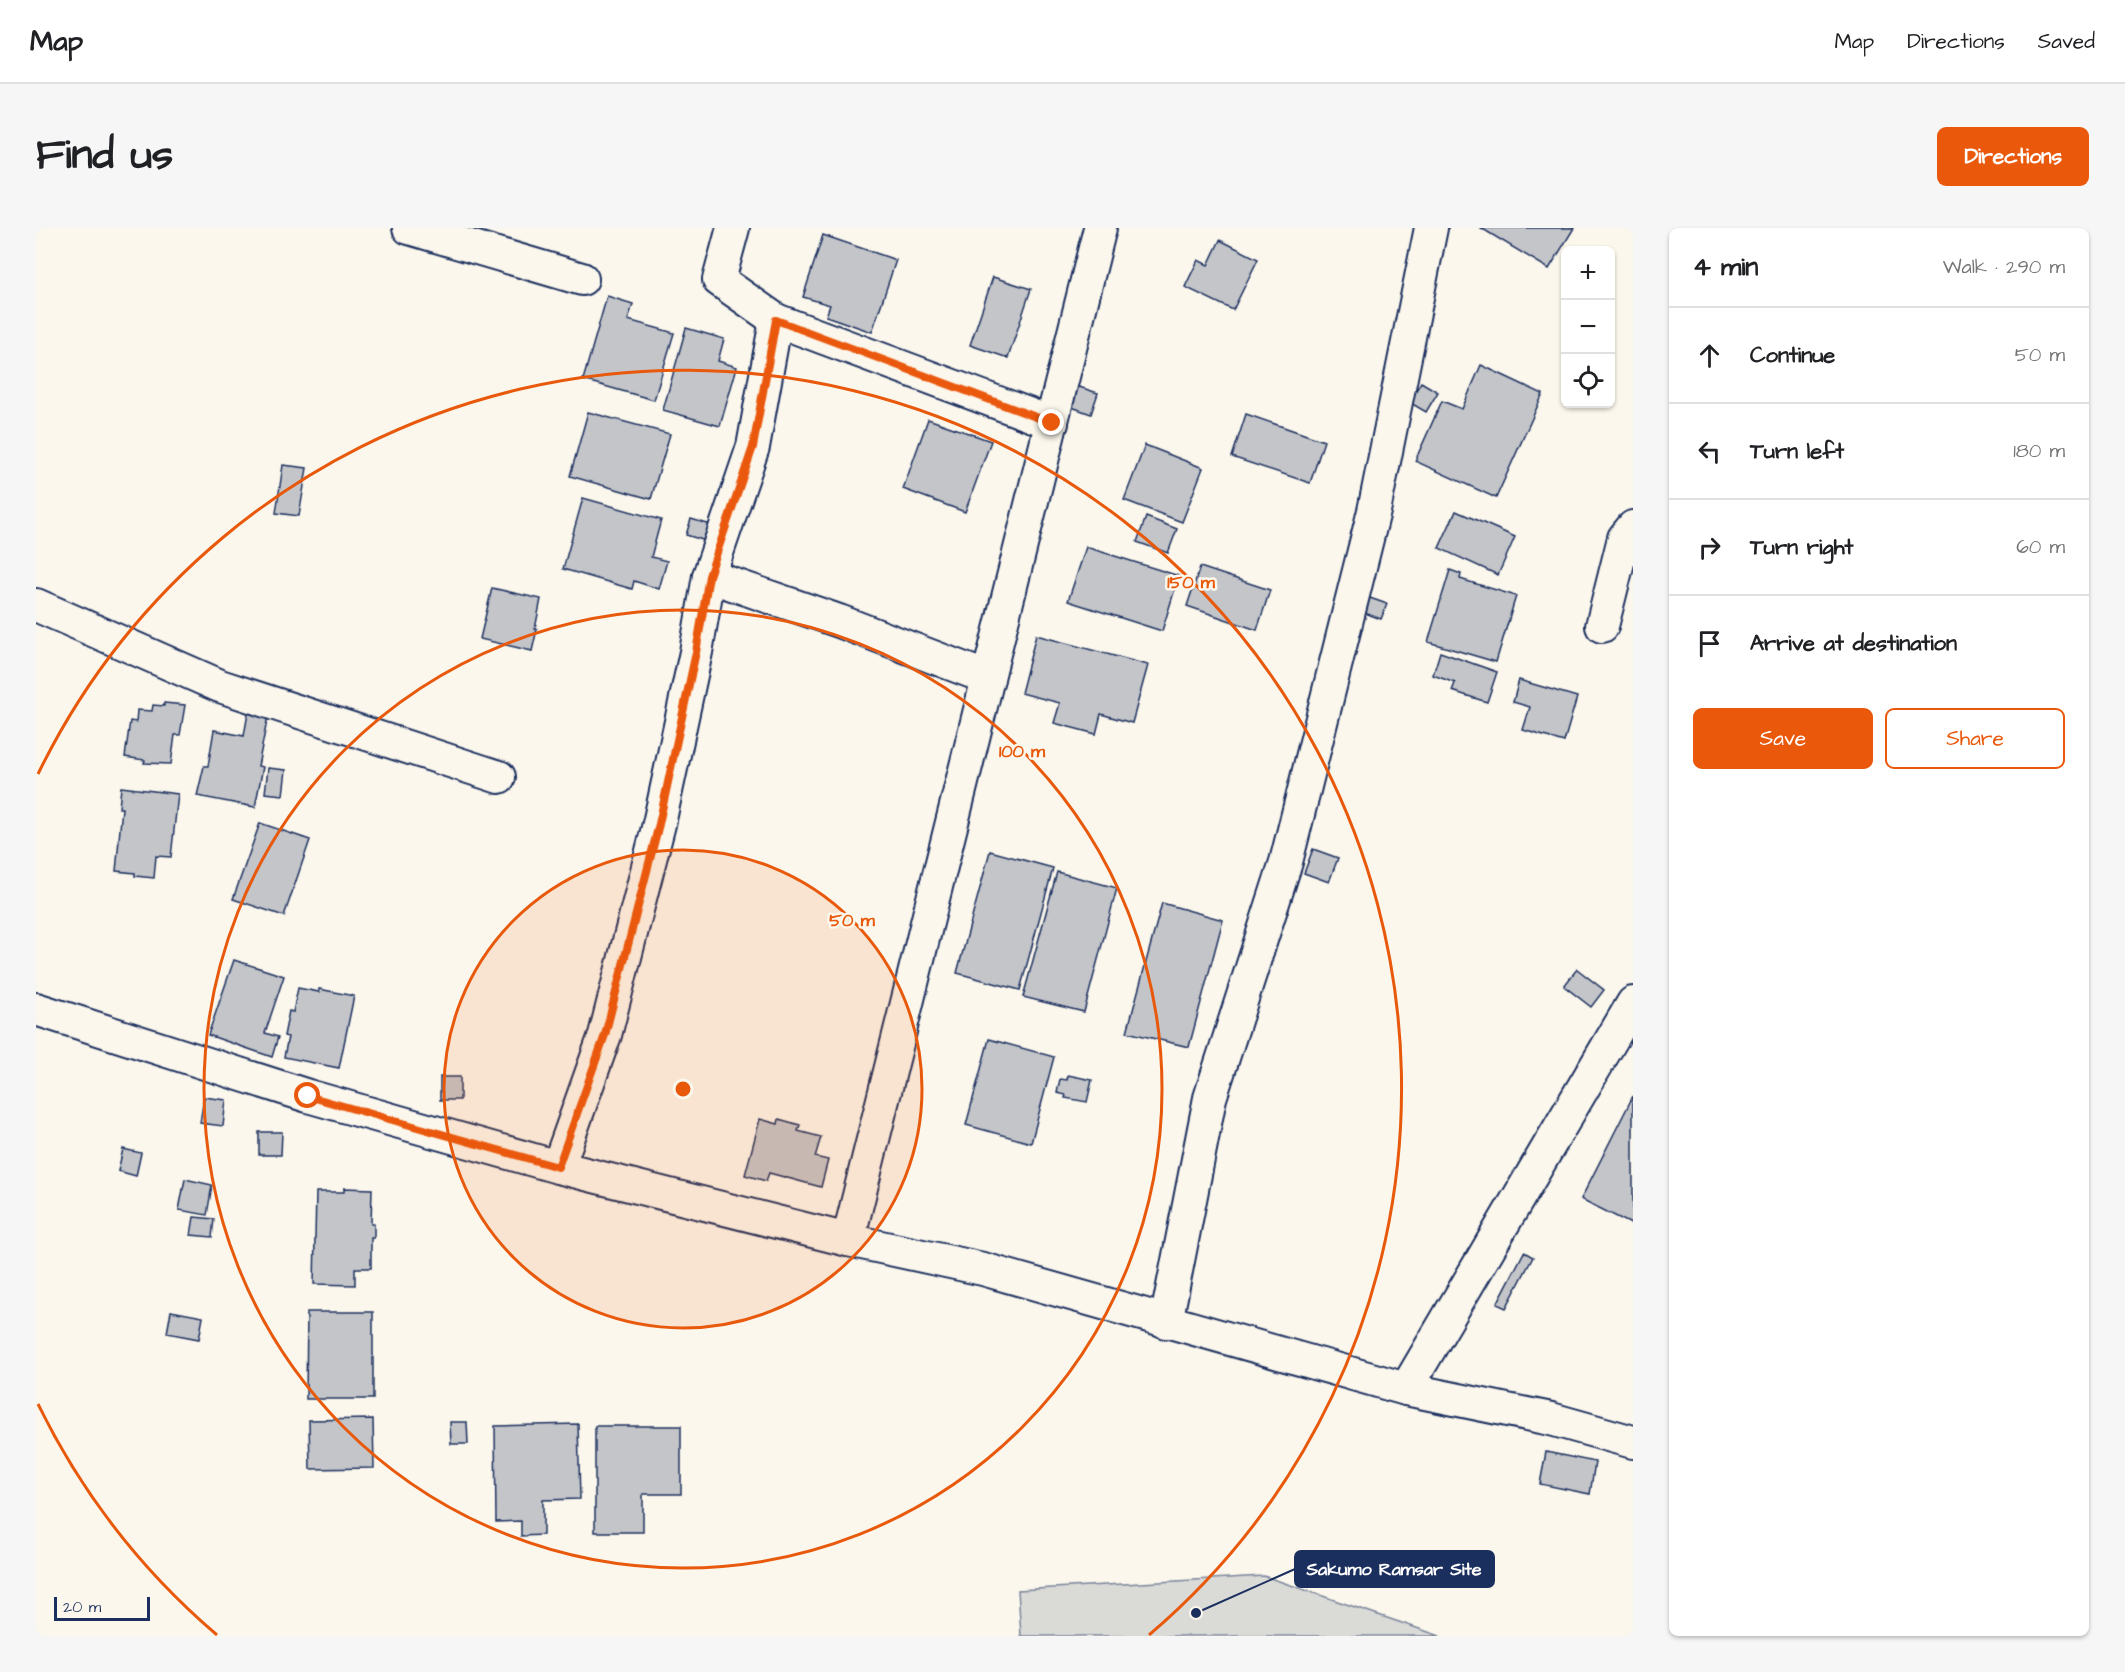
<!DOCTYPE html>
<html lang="en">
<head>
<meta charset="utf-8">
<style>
	body { margin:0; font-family:"Architects Daughter",sans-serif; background:#f6f6f6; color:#202124 }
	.controls { position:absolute; right:18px; top:18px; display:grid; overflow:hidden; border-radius:9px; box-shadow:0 2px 4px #0004 }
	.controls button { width:54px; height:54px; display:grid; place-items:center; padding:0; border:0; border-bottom:2px solid #e0e0e0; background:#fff; color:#202124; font:30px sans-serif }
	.scale { position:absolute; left:18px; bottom:15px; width:96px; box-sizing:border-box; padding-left:6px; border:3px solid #1b2f5e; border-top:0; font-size:16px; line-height:21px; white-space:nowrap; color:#1b2f5e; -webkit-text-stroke:4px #fbf7ec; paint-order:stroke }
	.stop { position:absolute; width:18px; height:18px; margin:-14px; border:4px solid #ea580c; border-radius:50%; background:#fff }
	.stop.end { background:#ea580c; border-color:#fff; box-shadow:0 2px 6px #0008 }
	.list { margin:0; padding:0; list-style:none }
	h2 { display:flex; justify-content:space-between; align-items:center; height:78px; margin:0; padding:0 24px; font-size:26px }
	h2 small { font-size:20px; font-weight:400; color:#757577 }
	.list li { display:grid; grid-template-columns:39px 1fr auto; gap:18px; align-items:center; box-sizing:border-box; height:96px; padding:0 24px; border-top:2px solid #e0e0e0 }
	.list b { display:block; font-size:22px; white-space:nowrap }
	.list em { font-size:20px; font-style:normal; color:#757577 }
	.actions { display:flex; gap:12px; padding:18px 24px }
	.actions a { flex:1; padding:14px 0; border:2px solid #ea580c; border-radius:9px; text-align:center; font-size:21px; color:#ea580c }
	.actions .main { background:#ea580c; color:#fff }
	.icon { flex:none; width:33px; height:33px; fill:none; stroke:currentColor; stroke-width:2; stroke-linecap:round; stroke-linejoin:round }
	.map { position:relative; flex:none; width:1597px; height:1408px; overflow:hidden; border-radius:9px }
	header { display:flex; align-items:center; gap:36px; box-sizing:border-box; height:84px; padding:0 30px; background:#fff; border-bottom:2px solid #e0e0e0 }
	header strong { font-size:28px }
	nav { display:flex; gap:33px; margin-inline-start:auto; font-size:21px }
	.intro { display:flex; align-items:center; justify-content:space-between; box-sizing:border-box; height:144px; padding:0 36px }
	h1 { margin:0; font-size:42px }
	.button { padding:15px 27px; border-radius:9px; background:#ea580c; color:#fff; font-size:21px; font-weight:700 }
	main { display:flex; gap:36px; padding:0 36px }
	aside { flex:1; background:#fff; border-radius:9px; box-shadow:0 2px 4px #0004 }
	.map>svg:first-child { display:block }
	.green { fill:#dadad7; stroke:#7a849a; stroke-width:1.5 }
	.building { fill:#c3c5c9; stroke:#1b2f5e; stroke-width:1.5 }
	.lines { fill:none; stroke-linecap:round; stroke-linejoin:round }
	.minor-casing { stroke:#1b2f5e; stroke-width:36 }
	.minor { stroke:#fbf7ec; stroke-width:32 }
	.route { stroke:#ea580c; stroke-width:8 }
	.ring { fill:none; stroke:#e8590c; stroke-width:3 }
	.centre { fill:#e8590c; stroke:#fbf7ec; stroke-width:3 }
	.ring-label { font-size:18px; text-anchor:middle; font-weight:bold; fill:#e8590c; stroke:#fbf7ec; stroke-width:5; stroke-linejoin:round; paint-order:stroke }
	.leader { fill:none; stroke:#1b2f5e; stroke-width:2 }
	.callout-dot { fill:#1b2f5e; stroke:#fbf7ec; stroke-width:2 }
	.callout { fill:#1b2f5e; stroke:#1b2f5e; stroke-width:2 }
	.callout-label { font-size:18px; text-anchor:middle; font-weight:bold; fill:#fff }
</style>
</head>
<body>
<header>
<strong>Map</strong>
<nav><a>Map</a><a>Directions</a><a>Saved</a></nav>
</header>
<div class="intro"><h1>Find us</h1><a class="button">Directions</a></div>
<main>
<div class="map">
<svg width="1597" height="1408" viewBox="0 0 1597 1408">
	<rect width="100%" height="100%" fill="#fbf7ec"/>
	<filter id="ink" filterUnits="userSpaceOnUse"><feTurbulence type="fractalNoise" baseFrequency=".0167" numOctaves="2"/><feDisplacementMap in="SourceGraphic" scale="12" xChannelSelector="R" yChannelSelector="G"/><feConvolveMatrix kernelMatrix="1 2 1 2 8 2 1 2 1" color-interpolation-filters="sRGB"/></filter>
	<g filter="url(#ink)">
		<path class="green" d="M 1228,1348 L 1404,1408 L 985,1408 L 982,1362 Z"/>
		<g class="building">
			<path d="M 1445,0 L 1538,0 L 1513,41 Z"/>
			<path d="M 787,7 L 860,32 L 836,104 L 790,88 L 794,77 L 767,69 Z"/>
			<path d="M 1184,12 L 1222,31 L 1197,82 L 1149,59 L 1162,32 L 1172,37 Z"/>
			<path d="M 957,49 L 995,61 L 972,130 L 934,117 Z"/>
			<path d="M 571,68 L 597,76 L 592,92 L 638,105 L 618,172 L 547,152 Z"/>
			<path d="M 650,100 L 688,111 L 682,133 L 701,139 L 684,198 L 627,182 Z"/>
			<path d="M 1445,137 L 1507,166 L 1460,270 L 1379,233 L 1406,173 L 1426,181 Z"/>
			<path d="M 1385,154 L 1402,164 L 1390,184 L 1373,174 Z"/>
			<path d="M 1040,158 L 1062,165 L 1055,186 L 1033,178 Z"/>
			<path d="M 552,184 L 634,206 L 615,271 L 534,248 Z"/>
			<path d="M 1210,186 L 1288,213 L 1274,255 L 1196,229 Z"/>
			<path d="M 892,191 L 955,213 L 929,284 L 867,261 Z"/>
			<path d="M 1109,217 L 1167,240 L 1146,294 L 1088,272 Z"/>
			<path d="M 247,237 L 271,240 L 263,288 L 240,285 Z"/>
			<path d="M 547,270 L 625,292 L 615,329 L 631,333 L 623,361 L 598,353 L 596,361 L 527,341 Z"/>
			<path d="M 1420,283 L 1479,309 L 1462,347 L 1403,320 Z"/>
			<path d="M 1110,289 L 1141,301 L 1132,325 L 1101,314 Z"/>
			<path d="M 655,291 L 675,297 L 670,313 L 650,307 Z"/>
			<path d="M 1050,319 L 1143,348 L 1126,403 L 1032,373 Z"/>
			<path d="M 1164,339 L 1234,362 L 1221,402 L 1151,378 Z"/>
			<path d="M 1414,342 L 1425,346 L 1424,351 L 1480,368 L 1460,434 L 1392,414 Z"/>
			<path d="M 456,360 L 505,371 L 499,401 L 501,401 L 496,423 L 444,411 Z"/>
			<path d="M 1331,369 L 1351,376 L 1345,391 L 1326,384 Z"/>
			<path d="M 1000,407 L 1112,437 L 1096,495 L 1065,486 L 1060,506 L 1018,495 L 1024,475 L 985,465 Z"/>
			<path d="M 1404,424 L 1461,444 L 1451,474 L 1416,463 L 1419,455 L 1397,447 Z"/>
			<path d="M 1483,452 L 1541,469 L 1528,514 L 1487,502 L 1494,479 L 1477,474 Z"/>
			<path d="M 128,475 L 149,477 L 144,507 L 139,507 L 135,536 L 108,535 L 109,532 L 89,529 L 94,493 L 100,494 L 101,482 L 116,483 L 117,477 L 128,478 Z"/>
			<path d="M 212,485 L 232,488 L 222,538 L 227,539 L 219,579 L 161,568 L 168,538 L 172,538 L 178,502 L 208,508 Z"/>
			<path d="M 232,540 L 250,542 L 247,567 L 229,565 Z"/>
			<path d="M 85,559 L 142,566 L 135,629 L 120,628 L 118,650 L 99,648 L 99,645 L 80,643 L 86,580 L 83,580 Z"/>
			<path d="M 224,595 L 274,612 L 248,688 L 197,671 Z"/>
			<path d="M 1277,621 L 1302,630 L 1293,654 L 1268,645 Z"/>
			<path d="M 954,623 L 1017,640 L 984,762 L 921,745 Z"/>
			<path d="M 1021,644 L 1081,660 L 1048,784 L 987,769 Z"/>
			<path d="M 1126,675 L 1187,692 L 1153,819 L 1091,804 Z"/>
			<path d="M 198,732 L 248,748 L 229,805 L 242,809 L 236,829 L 172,807 Z"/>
			<path d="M 1541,741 L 1568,762 L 1555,779 L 1528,758 Z"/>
			<path d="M 262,760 L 283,764 L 283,761 L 318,768 L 303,840 L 248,829 L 252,809 L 248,808 L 253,783 L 257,784 Z"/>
			<path d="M 953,811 L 1018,829 L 995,915 L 930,897 Z"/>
			<path d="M 1032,847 L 1056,852 L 1051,874 L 1029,870 L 1030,867 L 1021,865 L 1024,851 L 1031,852 Z"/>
			<rect x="404" y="849" width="20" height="23"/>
			<path d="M 1597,868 L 1597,997 L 1545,971 Z"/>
			<path d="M 168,869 L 190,872 L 187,898 L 164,895 Z"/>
			<path d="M 724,891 L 742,896 L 743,891 L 764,897 L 762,903 L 785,909 L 779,929 L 792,932 L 785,959 L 733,945 L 730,953 L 709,947 Z"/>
			<path d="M 223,904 L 246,904 L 245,927 L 223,927 Z"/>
			<path d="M 87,921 L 105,925 L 100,948 L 82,943 Z"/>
			<path d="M 149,951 L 176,957 L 171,987 L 143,982 Z"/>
			<path d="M 308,960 L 336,961 L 335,996 L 338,996 L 338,1010 L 335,1010 L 335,1040 L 319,1040 L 319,1057 L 278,1056 L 280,964 L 308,964 Z"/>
			<path d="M 158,989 L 178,991 L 176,1009 L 155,1007 Z"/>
			<path d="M 1488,1024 L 1497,1029 L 1470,1080 L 1461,1076 Z"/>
			<path d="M 135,1083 L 167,1089 L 163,1111 L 131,1105 Z"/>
			<path d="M 271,1084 L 337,1084 L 337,1171 L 270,1171 Z"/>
			<path d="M 337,1191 L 338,1240 L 274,1241 L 273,1192 Z"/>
			<path d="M 414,1194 L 431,1194 L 432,1216 L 415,1216 Z"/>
			<path d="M 542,1196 L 544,1271 L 507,1272 L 507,1307 L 485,1308 L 485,1293 L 460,1294 L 459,1198 Z"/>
			<path d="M 559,1198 L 645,1198 L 645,1266 L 607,1266 L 607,1304 L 559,1304 Z"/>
			<path d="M 1510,1224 L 1559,1234 L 1554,1266 L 1504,1256 Z"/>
		</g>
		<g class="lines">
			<defs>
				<g id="minor">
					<path d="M 373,0 L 546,51"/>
					<path d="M 740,92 L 1016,195"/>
					<path d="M 673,348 L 803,393 L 952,450"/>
					<path d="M 0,377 L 184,458 L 463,549"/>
					<path d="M 1566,398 L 1588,310 L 1597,299"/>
					<path d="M 0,781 L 272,868 L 522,939 L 812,1012 L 947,1041 L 1370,1161 L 1515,1191 L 1597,1214"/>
					<path d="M 522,939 L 569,807 L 623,596 L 660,424 L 673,348 L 717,219 L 740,92 L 683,52 L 697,0"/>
					<path d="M 812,1012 L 1064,0"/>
					<path d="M 1130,1094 L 1174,870 L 1250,634 L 1338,283 L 1395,0"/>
					<path d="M 1370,1161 L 1597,775"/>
				</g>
			</defs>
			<use href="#minor" class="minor-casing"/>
			<use href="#minor" class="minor"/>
		</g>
	</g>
	<g class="lines" filter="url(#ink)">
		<path class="route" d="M 272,868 L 522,939 L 569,807 L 623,596 L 660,424 L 673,348 L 717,219 L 740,92 L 1016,195"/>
	</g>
	<circle cx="647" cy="861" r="239" fill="#e8590c" fill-opacity=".12"/>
	<g class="ring">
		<circle cx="647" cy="861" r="239"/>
		<circle cx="647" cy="861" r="479"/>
		<path d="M181 1407A718 718 0 0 1 2 1176M2 546A718 718 0 1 1 1113 1407"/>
	</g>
	<circle cx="647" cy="861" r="9" class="centre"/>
	<g class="ring-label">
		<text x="1155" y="360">150 m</text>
		<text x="986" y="529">100 m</text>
		<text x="816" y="698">50 m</text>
	</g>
	<path class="leader" d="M1160 1385L1259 1341"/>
	<circle class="callout-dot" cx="1160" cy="1385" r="6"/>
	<rect class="callout" x="1259" y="1323" width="199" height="36" rx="6"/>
	<g class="callout-label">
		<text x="1358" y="1347">Sakumo Ramsar Site</text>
	</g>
</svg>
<div class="controls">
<button>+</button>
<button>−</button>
<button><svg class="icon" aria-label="locate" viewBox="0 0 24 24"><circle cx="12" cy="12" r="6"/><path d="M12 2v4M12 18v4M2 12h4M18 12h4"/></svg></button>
</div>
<div class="scale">20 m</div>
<div class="stop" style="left:272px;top:868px"></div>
<div class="stop end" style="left:1016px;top:195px"></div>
</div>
<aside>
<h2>4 min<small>Walk · 290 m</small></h2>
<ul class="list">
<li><svg class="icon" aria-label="ahead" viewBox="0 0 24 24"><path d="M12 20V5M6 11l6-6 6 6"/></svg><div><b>Continue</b></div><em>50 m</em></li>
<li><svg class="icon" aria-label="left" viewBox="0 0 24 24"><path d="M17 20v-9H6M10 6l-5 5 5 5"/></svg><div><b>Turn left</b></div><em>180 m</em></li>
<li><svg class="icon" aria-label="right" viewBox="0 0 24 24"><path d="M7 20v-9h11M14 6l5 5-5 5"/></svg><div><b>Turn right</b></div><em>60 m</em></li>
<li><svg class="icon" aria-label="arrive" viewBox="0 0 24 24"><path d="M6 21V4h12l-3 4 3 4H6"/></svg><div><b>Arrive at destination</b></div></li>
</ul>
<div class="actions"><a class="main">Save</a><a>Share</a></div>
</aside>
</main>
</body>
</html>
